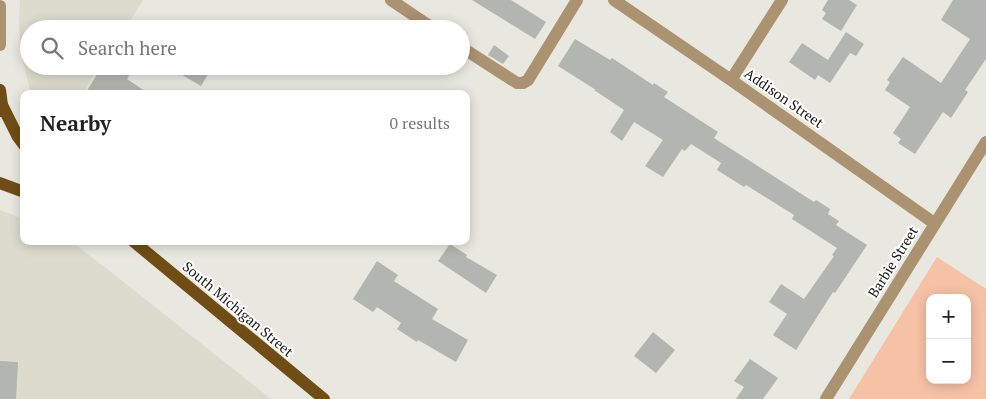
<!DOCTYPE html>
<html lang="en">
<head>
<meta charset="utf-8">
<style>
	body { margin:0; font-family:"PT Serif",serif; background:#f2f2f2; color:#222 }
	.controls { position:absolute; right:15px; bottom:15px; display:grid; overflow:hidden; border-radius:10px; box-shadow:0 2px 12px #0003 }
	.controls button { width:45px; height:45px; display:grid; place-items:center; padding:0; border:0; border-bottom:1px solid #e0e0e0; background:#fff; color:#222; font:25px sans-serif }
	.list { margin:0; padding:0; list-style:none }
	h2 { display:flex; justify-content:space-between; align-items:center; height:65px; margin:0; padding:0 20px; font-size:21px }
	h2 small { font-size:16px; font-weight:400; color:#767676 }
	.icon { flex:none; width:28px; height:28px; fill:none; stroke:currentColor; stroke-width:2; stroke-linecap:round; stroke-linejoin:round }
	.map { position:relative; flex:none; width:986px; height:399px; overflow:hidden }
	.search { position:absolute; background:#fff; box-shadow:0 2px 12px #0003; left:20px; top:20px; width:450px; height:55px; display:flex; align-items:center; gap:12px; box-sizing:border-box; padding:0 18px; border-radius:28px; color:#767676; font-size:19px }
	.panel { position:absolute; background:#fff; box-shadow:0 2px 12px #0003; left:20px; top:90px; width:450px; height:155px; border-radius:10px }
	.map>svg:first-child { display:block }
	.built { fill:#dcdbcd }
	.green { fill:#f6c2a6; fill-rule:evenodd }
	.building { fill:#b3b6b0 }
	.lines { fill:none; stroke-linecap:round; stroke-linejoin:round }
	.minor { stroke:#ab9270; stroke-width:12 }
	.major { stroke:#704d15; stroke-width:12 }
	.labels { text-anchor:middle; stroke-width:4; stroke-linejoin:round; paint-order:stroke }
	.street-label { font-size:14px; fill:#161614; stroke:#fff }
</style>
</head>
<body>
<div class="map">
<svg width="986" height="399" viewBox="0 0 986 399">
	<rect width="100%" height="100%" fill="#e8e7e0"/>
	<g class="built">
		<path d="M 20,0 L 143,0 L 125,29 L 29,29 L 29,66 L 100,66 L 82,94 L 31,94 L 21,53 L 19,27 Z"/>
		<path d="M 0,210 L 24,219 L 24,241 L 69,241 L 73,243 L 111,272 L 271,399 L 0,399 Z"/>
	</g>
	<path class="green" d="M 937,257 L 986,289 L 986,399 L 849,399 ZM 930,298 L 967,298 L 967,380 L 930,380 Z"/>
	<g class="building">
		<path d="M 472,0 L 511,0 L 546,22 L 535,39 Z"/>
		<path d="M 828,0 L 849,0 L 857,5 L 841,31 L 822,19 L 826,13 L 822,10 Z"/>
		<path d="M 953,0 L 986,0 L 986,59 L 965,90 L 968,92 L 951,118 L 943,112 L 915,154 L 898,143 L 901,139 L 893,133 L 910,107 L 885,90 L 890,82 L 887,80 L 903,57 L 941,83 L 970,39 L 941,20 Z"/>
		<path d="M 846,32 L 864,44 L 856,56 L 850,53 L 830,83 L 818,75 L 815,80 L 789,62 L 802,43 L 828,60 Z"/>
		<path d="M 575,39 L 610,60 L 612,58 L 653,85 L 654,83 L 668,92 L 664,97 L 718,132 L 714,138 L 814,202 L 816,200 L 830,209 L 828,214 L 839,221 L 836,225 L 867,245 L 835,293 L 833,292 L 796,350 L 773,335 L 787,314 L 769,302 L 781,284 L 804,299 L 834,256 L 832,255 L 837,248 L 792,219 L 794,215 L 746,185 L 744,187 L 717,170 L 721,163 L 691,144 L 685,151 L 682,149 L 663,177 L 645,166 L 663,140 L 634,122 L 622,141 L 610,132 L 624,110 L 594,90 L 596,90 L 558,66 Z"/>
		<path d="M 494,45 L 509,56 L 503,64 L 488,55 Z"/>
		<path d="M 102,66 L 135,66 L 127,79 L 149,94 L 85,94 Z"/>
		<path d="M 167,66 L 213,66 L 201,86 Z"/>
		<path d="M 450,244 L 467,255 L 466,257 L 497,275 L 486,293 L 438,261 Z"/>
		<path d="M 377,261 L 398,275 L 394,281 L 438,309 L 432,319 L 468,340 L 456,362 L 418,340 L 417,342 L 397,329 L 401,323 L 377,307 L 373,312 L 353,299 Z"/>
		<path d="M 653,332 L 675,350 L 656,373 L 634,356 Z"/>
		<path d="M 750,359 L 778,378 L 763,399 L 736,399 L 744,387 L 734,381 Z"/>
		<path d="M 0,361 L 18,362 L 16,399 L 0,399 Z"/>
	</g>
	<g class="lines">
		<g class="minor">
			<path d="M 391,0 L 434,29"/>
			<path d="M 614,0 L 731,80 L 934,223"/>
			<path d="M 0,6 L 0,45"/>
			<path d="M 461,47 L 517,83 L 523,83 L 528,80 L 577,0"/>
			<path d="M 731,80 L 782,0"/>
			<path d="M 826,399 L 986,142"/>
		</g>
		<g class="major">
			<path d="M 0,90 L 2,105 L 1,111"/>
			<path d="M 2,105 L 18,137 L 24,145"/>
			<path d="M 0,183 L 24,192"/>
			<path d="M 133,241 L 324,399"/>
		</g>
	</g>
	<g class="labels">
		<g class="street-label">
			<text transform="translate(784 98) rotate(35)" y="5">Addison Street</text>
			<text transform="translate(893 262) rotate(-58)" y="5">Barbie Street</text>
			<text transform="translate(238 309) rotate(40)" y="5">South Michigan Street</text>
		</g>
	</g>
</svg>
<div class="controls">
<button>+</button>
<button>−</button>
</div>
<div class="search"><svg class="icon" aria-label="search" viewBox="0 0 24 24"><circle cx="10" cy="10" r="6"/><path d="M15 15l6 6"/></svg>Search here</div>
<section class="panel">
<h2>Nearby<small>0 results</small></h2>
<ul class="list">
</ul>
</section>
</div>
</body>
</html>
